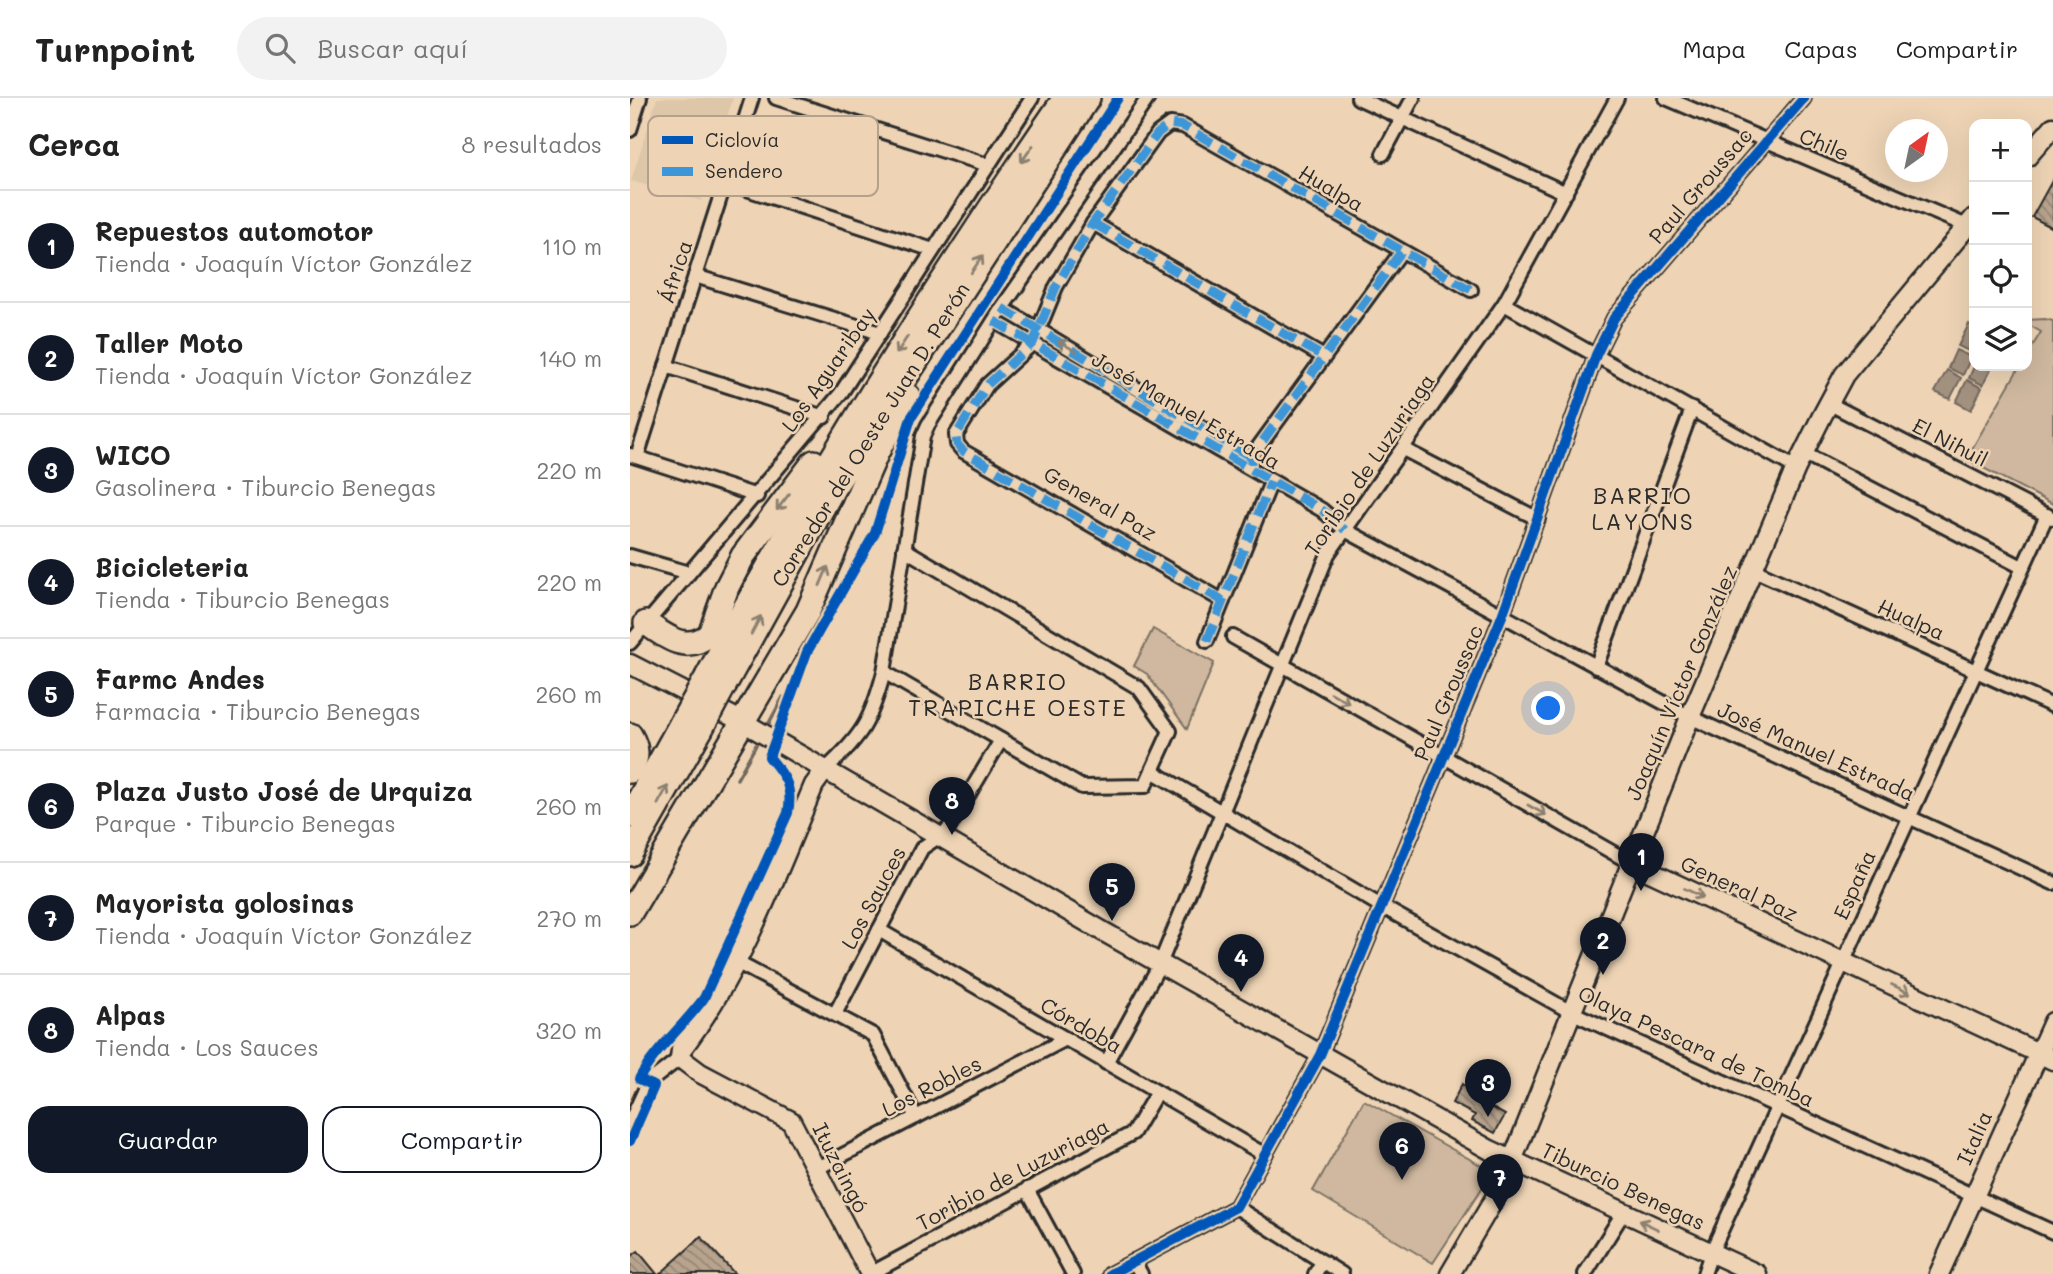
<!DOCTYPE html>
<html lang="es">
<head>
<meta charset="utf-8">
<style>
	body { margin:0; font-family:Mali,sans-serif; background:#f2f2f2; color:#222 }
	.controls { position:absolute; right:21px; top:21px; display:grid; overflow:hidden; border-radius:14px; box-shadow:0 7px 28px #0002 }
	.controls button { width:63px; height:63px; display:grid; place-items:center; padding:0; border:0; border-bottom:2px solid #e0e0e0; background:#fff; color:#222; font:35px sans-serif }
	.compass { position:absolute; left:1255px; top:21px; width:63px; height:63px; border-radius:50%; background:#fff; box-shadow:0 7px 28px #0002; rotate:33deg }
	.you { position:absolute; left:919px; top:611px; width:24px; height:24px; margin:-18px; border:5px solid #fff; border-radius:50%; background:#1a73e8; box-shadow:0 0 0 10px #1a73e833 }
	.badge { display:grid; place-items:center; width:46px; height:46px; border-radius:50%; background:#111827; color:#fff; font-size:23px; font-weight:700 }
	.pin { position:absolute; translate:-50% -58px; filter:drop-shadow(0 2px 4px #0008) }
	.pin::after { content:''; position:absolute; top:37px; width:24px; height:21px; background:inherit; clip-path:polygon(0 0,100% 0,50% 100%) }
	.list { margin:0; padding:0; list-style:none }
	h2 { display:flex; justify-content:space-between; align-items:center; height:91px; margin:0; padding:0 28px; font-size:30px }
	h2 small { font-size:23px; font-weight:400; color:#767676 }
	.list li { display:grid; grid-template-columns:46px 1fr auto; gap:21px; align-items:center; box-sizing:border-box; height:112px; padding:0 28px; border-top:2px solid #e0e0e0 }
	.list b { display:block; font-size:26px; white-space:nowrap }
	.list p { margin:0; font-size:23px; white-space:nowrap; color:#767676 }
	.list em { font-size:23px; font-style:normal; color:#767676 }
	.actions { display:flex; gap:14px; padding:21px 28px }
	.actions a { flex:1; padding:16px 0; border:2px solid #111827; border-radius:21px; text-align:center; font-size:24px; color:#111827 }
	.actions .main { background:#111827; color:#fff }
	.icon { flex:none; width:38px; height:38px; fill:none; stroke:currentColor; stroke-width:2; stroke-linecap:round; stroke-linejoin:round }
	.map { position:relative; flex:none; width:1423px; height:1176px; overflow:hidden }
	header { display:flex; align-items:center; gap:42px; box-sizing:border-box; height:98px; padding:0 35px; background:#fff; border-bottom:2px solid #e0e0e0 }
	header strong { font-size:33px }
	nav { display:flex; gap:38px; margin-inline-start:auto; font-size:24px }
	.search { width:490px; height:63px; background:#f2f2f2; display:flex; align-items:center; gap:18px; box-sizing:border-box; padding:0 24px; border-radius:38px; color:#767676; font-size:26px }
	main { display:flex }
	aside { flex:1; background:#fff }
	.map>svg:first-child { display:block }
	.built { fill:#dec6a9 }
	.park { fill:#cfb89f; stroke:#7d7265; stroke-width:2 }
	.water { fill:#a2917f; stroke:#72685d; stroke-width:2 }
	.lines { fill:none; stroke-linecap:round; stroke-linejoin:round }
	.stream { stroke:#72685d; stroke-width:3.5 }
	.building { fill:url(#building-back-hatch); stroke:#2b2b2b; stroke-width:2 }
	.street-casing { stroke:#2b2b2b; stroke-width:18 }
	.secondary-casing { stroke:#2b2b2b; stroke-width:23 }
	.highway-casing { stroke:#2b2b2b; stroke-width:28 }
	.street { stroke:#eed4b5; stroke-width:12 }
	.secondary { stroke:#eed4b5; stroke-width:18 }
	.highway { stroke:#eed4b5; stroke-width:23 }
	.highway-bridge-casing { stroke:#2b2b2b; stroke-width:28; stroke-linecap:butt }
	.highway-bridge { stroke:#eed4b5; stroke-width:23 }
	.quiet { stroke:#3c96d7; stroke-width:9; stroke-dasharray:18 9; stroke-linecap:butt }
	.cycleway-casing { stroke:#eed4b5; stroke-width:15 }
	.cycleway { stroke:#0057b8; stroke-width:10 }
	.oneway { stroke:#8c8070 }
	.labels { text-anchor:middle; stroke-width:5; stroke-linejoin:round; paint-order:stroke }
	.street-label { font-size:21px; fill:#2b2b2b; stroke:#eed4b5 }
	.neighbourhood-label { font-size:23px; letter-spacing:2px; fill:#2b2b2b; stroke:#eed4b5 }
	.key { fill:#eed4b5; stroke:#b4a18c; stroke-width:2 }
	.key-label { font-size:19px; fill:#2b2b2b }
</style>
</head>
<body>
<header>
<strong>Turnpoint</strong>
<div class="search"><svg class="icon" aria-label="search" viewBox="0 0 24 24"><circle cx="10" cy="10" r="6"/><path d="M15 15l6 6"/></svg>Buscar aquí</div>
<nav><a>Mapa</a><a>Capas</a><a>Compartir</a></nav>
</header>
<main>
<aside>
<h2>Cerca<small>8 resultados</small></h2>
<ul class="list">
<li><span class="badge">1</span><div><b>Repuestos automotor</b><p>Tienda · Joaquín Víctor González</p></div><em>110 m</em></li>
<li><span class="badge">2</span><div><b>Taller Moto</b><p>Tienda · Joaquín Víctor González</p></div><em>140 m</em></li>
<li><span class="badge">3</span><div><b>WICO</b><p>Gasolinera · Tiburcio Benegas</p></div><em>220 m</em></li>
<li><span class="badge">4</span><div><b>Bicicleteria</b><p>Tienda · Tiburcio Benegas</p></div><em>220 m</em></li>
<li><span class="badge">5</span><div><b>Farmc Andes</b><p>Farmacia · Tiburcio Benegas</p></div><em>260 m</em></li>
<li><span class="badge">6</span><div><b>Plaza Justo José de Urquiza</b><p>Parque · Tiburcio Benegas</p></div><em>260 m</em></li>
<li><span class="badge">7</span><div><b>Mayorista golosinas</b><p>Tienda · Joaquín Víctor González</p></div><em>270 m</em></li>
<li><span class="badge">8</span><div><b>Alpas</b><p>Tienda · Los Sauces</p></div><em>320 m</em></li>
</ul>
<div class="actions"><a class="main">Guardar</a><a>Compartir</a></div>
</aside>
<div class="map">
<svg width="1423" height="1176" viewBox="0 0 1423 1176">
	<defs>
		<pattern id="building-back-hatch" width="6" height="6" patternUnits="userSpaceOnUse" patternTransform="scale(1.75)"><rect width="6" height="6" fill="#b8a48e"/><path d="M-1 5l2 2M0 0l6 6M5-1l2 2" fill="none" stroke="#968674"/></pattern>
	</defs>
	<rect width="100%" height="100%" fill="#eed4b5"/>
	<filter id="ink" filterUnits="userSpaceOnUse"><feTurbulence type="fractalNoise" baseFrequency=".0143" numOctaves="2"/><feDisplacementMap in="SourceGraphic" scale="14" xChannelSelector="R" yChannelSelector="G"/><feConvolveMatrix kernelMatrix="1 2 1 2 8 2 1 2 1" color-interpolation-filters="sRGB"/></filter>
	<g filter="url(#ink)">
		<path class="built" d="M 27,0 L 103,0 L 71,103 L 1,83 Z"/>
		<g class="park">
			<path d="M 1415,221 L 1423,223 L 1423,406 L 1336,361 L 1390,268 L 1397,268 L 1397,257 L 1411,234 L 1397,226 L 1397,222 Z"/>
			<path d="M 523,531 L 584,565 L 557,631 L 517,576 L 504,568 Z"/>
			<path d="M 734,1002 L 852,1068 L 856,1074 L 852,1090 L 803,1165 L 683,1093 Z"/>
		</g>
		<g class="water">
			<path d="M 1339,226 L 1344,229 L 1343,255 L 1328,248 Z"/>
			<path d="M 1326,252 L 1341,259 L 1333,277 L 1318,270 Z"/>
			<path d="M 1344,268 L 1362,269 L 1353,287 L 1339,280 Z"/>
			<path d="M 1317,272 L 1331,280 L 1320,301 L 1305,294 Z"/>
			<path d="M 1337,282 L 1352,290 L 1341,312 L 1326,304 Z"/>
		</g>
		<g class="lines">
			<g class="stream">
				<path d="M 139,625 L 153,599"/>
				<path d="M 107,681 L 126,647"/>
			</g>
		</g>
		<g class="building">
			<path d="M 1423,81 L 1423,130 L 1402,119 Z"/>
			<path d="M 832,986 L 856,1000 L 853,1005 L 875,1017 L 865,1035 L 842,1023 L 845,1017 L 822,1005 Z"/>
			<path d="M 71,1139 L 105,1176 L 30,1176 Z"/>
			<path d="M 8,1153 L 27,1176 L 0,1176 L 0,1159 Z"/>
		</g>
		<g class="lines">
			<defs>
				<g id="street">
					<path d="M 146,0 L 358,67"/>
					<path d="M 728,0 L 936,95"/>
					<path d="M 1036,0 L 1337,128"/>
					<path d="M 0,32 L 10,0"/>
					<path d="M 753,56 L 783,0"/>
					<path d="M 95,84 L 303,152"/>
					<path d="M 463,125 L 694,259"/>
					<path d="M 65,178 L 250,235"/>
					<path d="M 874,206 L 1166,370"/>
					<path d="M 372,210 L 621,359"/>
					<path d="M 364,223 L 692,412 L 715,432 L 1060,619 L 1423,785"/>
					<path d="M 36,268 L 194,319"/>
					<path d="M 1198,305 L 1422,420"/>
					<path d="M 773,351 L 908,421"/>
					<path d="M 1173,355 L 1392,469"/>
					<path d="M 0,357 L 127,398"/>
					<path d="M 7,359 L 122,0"/>
					<path d="M 621,366 L 621,359 L 771,154"/>
					<path d="M 0,458 L 59,475"/>
					<path d="M 1124,472 L 1423,608"/>
					<path d="M 593,503 L 333,353 L 327,346 L 326,337 L 357,287 L 403,245 L 426,189 L 463,125 L 528,35 L 540,26 L 553,28 L 841,192"/>
					<path d="M 603,539 L 1003,766"/>
					<path d="M 577,543 L 641,384"/>
					<path d="M 0,545 L 211,295 L 402,0"/>
					<path d="M 966,569 L 1062,311"/>
					<path d="M 254,574 L 452,689 L 515,688 L 540,633 L 509,590 L 274,451"/>
					<path d="M 195,672 C 232,638 241,623 254,574 L 293,338 L 298,327 L 372,210 L 518,0"/>
					<path d="M 522,673 L 751,808 L 941,914 L 1423,1134"/>
					<path d="M 249,832 L 635,1057"/>
					<path d="M 108,865 L 243,937 L 286,1019"/>
					<path d="M 205,916 L 292,750 L 317,733 L 371,642"/>
					<path d="M 476,965 L 530,866 L 698,456 L 874,206 L 987,0"/>
					<path d="M 0,1024 L 18,985 L 50,960"/>
					<path d="M 186,1071 L 436,941"/>
					<path d="M 397,1091 L 443,1176"/>
					<path d="M 606,1109 L 712,1176"/>
					<path d="M 504,1163 L 511,1176"/>
					<path d="M 240,1176 L 503,1035 L 527,994"/>
					<path d="M 480,1176 L 606,1109 L 690,957 L 872,518 L 966,257 L 984,220 L 1174,0"/>
					<path d="M 685,1176 L 692,1164"/>
					<path d="M 955,1176 L 993,1115"/>
					<path d="M 1074,1176 L 1081,1155 L 1417,417"/>
				</g>
				<g id="secondary">
					<path d="M 1397,59 L 1423,29"/>
					<path d="M 0,566 L 113,624 L 474,834 L 860,1052 L 1127,1176"/>
					<path d="M 195,672 L 184,687 C 145,779 112,872 51,952 L 50,960 L 70,975 L 161,1023 L 240,1176"/>
					<path d="M 1003,766 L 1423,962"/>
					<path d="M 820,1176 L 872,1088 L 1060,619 L 1166,370 L 1192,318 L 1214,277 L 1344,120"/>
					<path d="M 1309,1176 L 1423,924"/>
				</g>
				<g id="highway">
					<path d="M 16,525 C 37,539 56,556 80,536 L 97,489 L 113,458 L 184,364"/>
					<path d="M 77,579 C 185,379 306,187 435,0"/>
					<path d="M 94,588 L 204,389 L 458,0"/>
					<path d="M 0,637 C 8,650 8,660 0,673"/>
					<path d="M 0,718 L 52,624"/>
					<path d="M 0,756 L 71,631"/>
					<path d="M 0,815 L 178,513 L 247,354 L 278,298"/>
				</g>
			</defs>
			<use href="#street" class="street-casing"/>
			<use href="#secondary" class="secondary-casing"/>
			<use href="#highway" class="highway-casing"/>
			<use href="#street" class="street"/>
			<use href="#secondary" class="secondary"/>
			<use href="#highway" class="highway"/>
			<defs>
				<g id="highway-bridge">
					<path d="M 52,624 L 77,579"/>
					<path d="M 71,631 L 94,588"/>
				</g>
			</defs>
			<use href="#highway-bridge" class="highway-bridge-casing"/>
			<use href="#highway-bridge" class="highway-bridge"/>
			<g class="quiet">
				<path d="M 463,125 L 694,259"/>
				<path d="M 372,210 L 621,359"/>
				<path d="M 364,223 L 692,412 L 715,432"/>
				<path d="M 621,366 L 621,359 L 771,154"/>
				<path d="M 593,503 L 333,353 L 327,346 L 326,337 L 357,287 L 403,245 L 426,189 L 463,125 L 528,35 L 540,26 L 553,28 L 841,192"/>
				<path d="M 577,543 L 641,384"/>
			</g>
			<defs>
				<g id="cycleway">
					<path d="M 0,1043 L 24,988 L 9,981 C 25,951 54,928 74,900 L 158,715 C 163,689 156,679 139,659 L 177,554 L 245,435 L 281,320 L 488,0"/>
					<path d="M 480,1176 L 606,1109 L 690,957 L 872,518 L 966,257 L 984,220 L 1174,0"/>
				</g>
			</defs>
			<use href="#cycleway" class="cycleway-casing"/>
			<use href="#cycleway" class="cycleway"/>
		</g>
		<defs><path id="oneway-shaft" d="M-6 0H5M1.5-3L5.5 0L1.5 3" fill="none" stroke-width="1.6" stroke-linecap="round" stroke-linejoin="round" transform="scale(1.75)"/></defs>
		<g class="oneway">
			<use href="#oneway-shaft" transform="translate(397 56) rotate(125)"/>
			<use href="#oneway-shaft" transform="translate(347 166) rotate(-57)"/>
			<use href="#oneway-shaft" transform="translate(272 247) rotate(123)"/>
			<use href="#oneway-shaft" transform="translate(437 248) rotate(-149)"/>
			<use href="#oneway-shaft" transform="translate(153 404) rotate(128)"/>
			<use href="#oneway-shaft" transform="translate(194 478) rotate(-67)"/>
			<use href="#oneway-shaft" transform="translate(126 527) rotate(-62)"/>
			<use href="#oneway-shaft" transform="translate(710 600) rotate(30)"/>
			<use href="#oneway-shaft" transform="translate(33 697) rotate(-61)"/>
			<use href="#oneway-shaft" transform="translate(907 712) rotate(29)"/>
			<use href="#oneway-shaft" transform="translate(1064 795) rotate(25)"/>
			<use href="#oneway-shaft" transform="translate(1271 891) rotate(25)"/>
			<use href="#oneway-shaft" transform="translate(1019 1127) rotate(-155)"/>
		</g>
	</g>
	<g class="labels">
		<g class="street-label">
			<text transform="translate(1194 47) rotate(23)" y="7">Chile</text>
			<text transform="translate(1071 88) rotate(-49)" y="7">Paul Groussac</text>
			<text transform="translate(701 91) rotate(30)" y="7">Hualpa</text>
			<text transform="translate(46 174) rotate(-72)" y="7">África</text>
			<text transform="translate(199 272) rotate(-55)" y="7">Los Aguaribay</text>
			<text transform="translate(556 313) rotate(30)" y="7">José Manuel Estrada</text>
			<text transform="translate(241 337) rotate(-58)" y="7">Corredor del Oeste Juan D. Perón</text>
			<text transform="translate(1320 345) rotate(27)" y="7">El Nihuil</text>
			<text transform="translate(740 367) rotate(-56)" y="7">Toribio de Luzuriaga</text>
			<text transform="translate(470 406) rotate(30)" y="7">General Paz</text>
			<text transform="translate(1281 522) rotate(24)" y="7">Hualpa</text>
			<text transform="translate(1052 585) rotate(-67)" y="7">Joaquín Víctor González</text>
			<text transform="translate(819 595) rotate(-67)" y="7">Paul Groussac</text>
			<text transform="translate(1186 654) rotate(24)" y="7">José Manuel Estrada</text>
			<text transform="translate(1225 787) rotate(-66)" y="7">España</text>
			<text transform="translate(1109 791) rotate(25)" y="7">General Paz</text>
			<text transform="translate(244 800) rotate(-62)" y="7">Los Sauces</text>
			<text transform="translate(451 928) rotate(30)" y="7">Córdoba</text>
			<text transform="translate(1066 949) rotate(25)" y="7">Olaya Pescara de Tomba</text>
			<text transform="translate(302 989) rotate(-27)" y="7">Los Robles</text>
			<text transform="translate(1345 1040) rotate(-66)" y="7">Italia</text>
			<text transform="translate(210 1070) rotate(63)" y="7">Ituzaingó</text>
			<text transform="translate(383 1077) rotate(-28)" y="7">Toribio de Luzuriaga</text>
			<text transform="translate(993 1089) rotate(25)" y="7">Tiburcio Benegas</text>
		</g>
		<g class="neighbourhood-label">
			<text x="1013" y="406">BARRIO<tspan x="1013" dy="26">LAYONS</tspan></text>
			<text x="388" y="592">BARRIO<tspan x="388" dy="26">TRAPICHE OESTE</tspan></text>
		</g>
	</g>
	<rect x="18" y="18" width="230" height="80" rx="10" class="key"/>
	<rect x="32" y="38" width="31" height="8" fill="#0057b8"/>
	<rect x="32" y="69" width="31" height="9" fill="#3c96d7"/>
	<g class="key-label">
		<text x="75" y="49">Ciclovía</text>
		<text x="75" y="80">Sendero</text>
	</g>
</svg>
<div class="controls">
<button>+</button>
<button>−</button>
<button><svg class="icon" aria-label="locate" viewBox="0 0 24 24"><circle cx="12" cy="12" r="6"/><path d="M12 2v4M12 18v4M2 12h4M18 12h4"/></svg></button>
<button><svg class="icon" aria-label="layers" viewBox="0 0 24 24"><path d="M12 4l9 5-9 5-9-5zM3 14l9 5 9-5"/></svg></button>
</div>
<svg class="compass" viewBox="-18 -18 36 36"><path d="M0-13l5 13h-10z" fill="#e53935"/><path d="M0 13l5-13h-10z" fill="#767676"/></svg>
<div class="you"></div>
<div class="pin badge" style="left:1011px;top:793px">1</div>
<div class="pin badge" style="left:973px;top:877px">2</div>
<div class="pin badge" style="left:858px;top:1019px">3</div>
<div class="pin badge" style="left:611px;top:894px">4</div>
<div class="pin badge" style="left:482px;top:823px">5</div>
<div class="pin badge" style="left:772px;top:1082px">6</div>
<div class="pin badge" style="left:870px;top:1114px">7</div>
<div class="pin badge" style="left:322px;top:737px">8</div>
</div>
</main>
</body>
</html>
